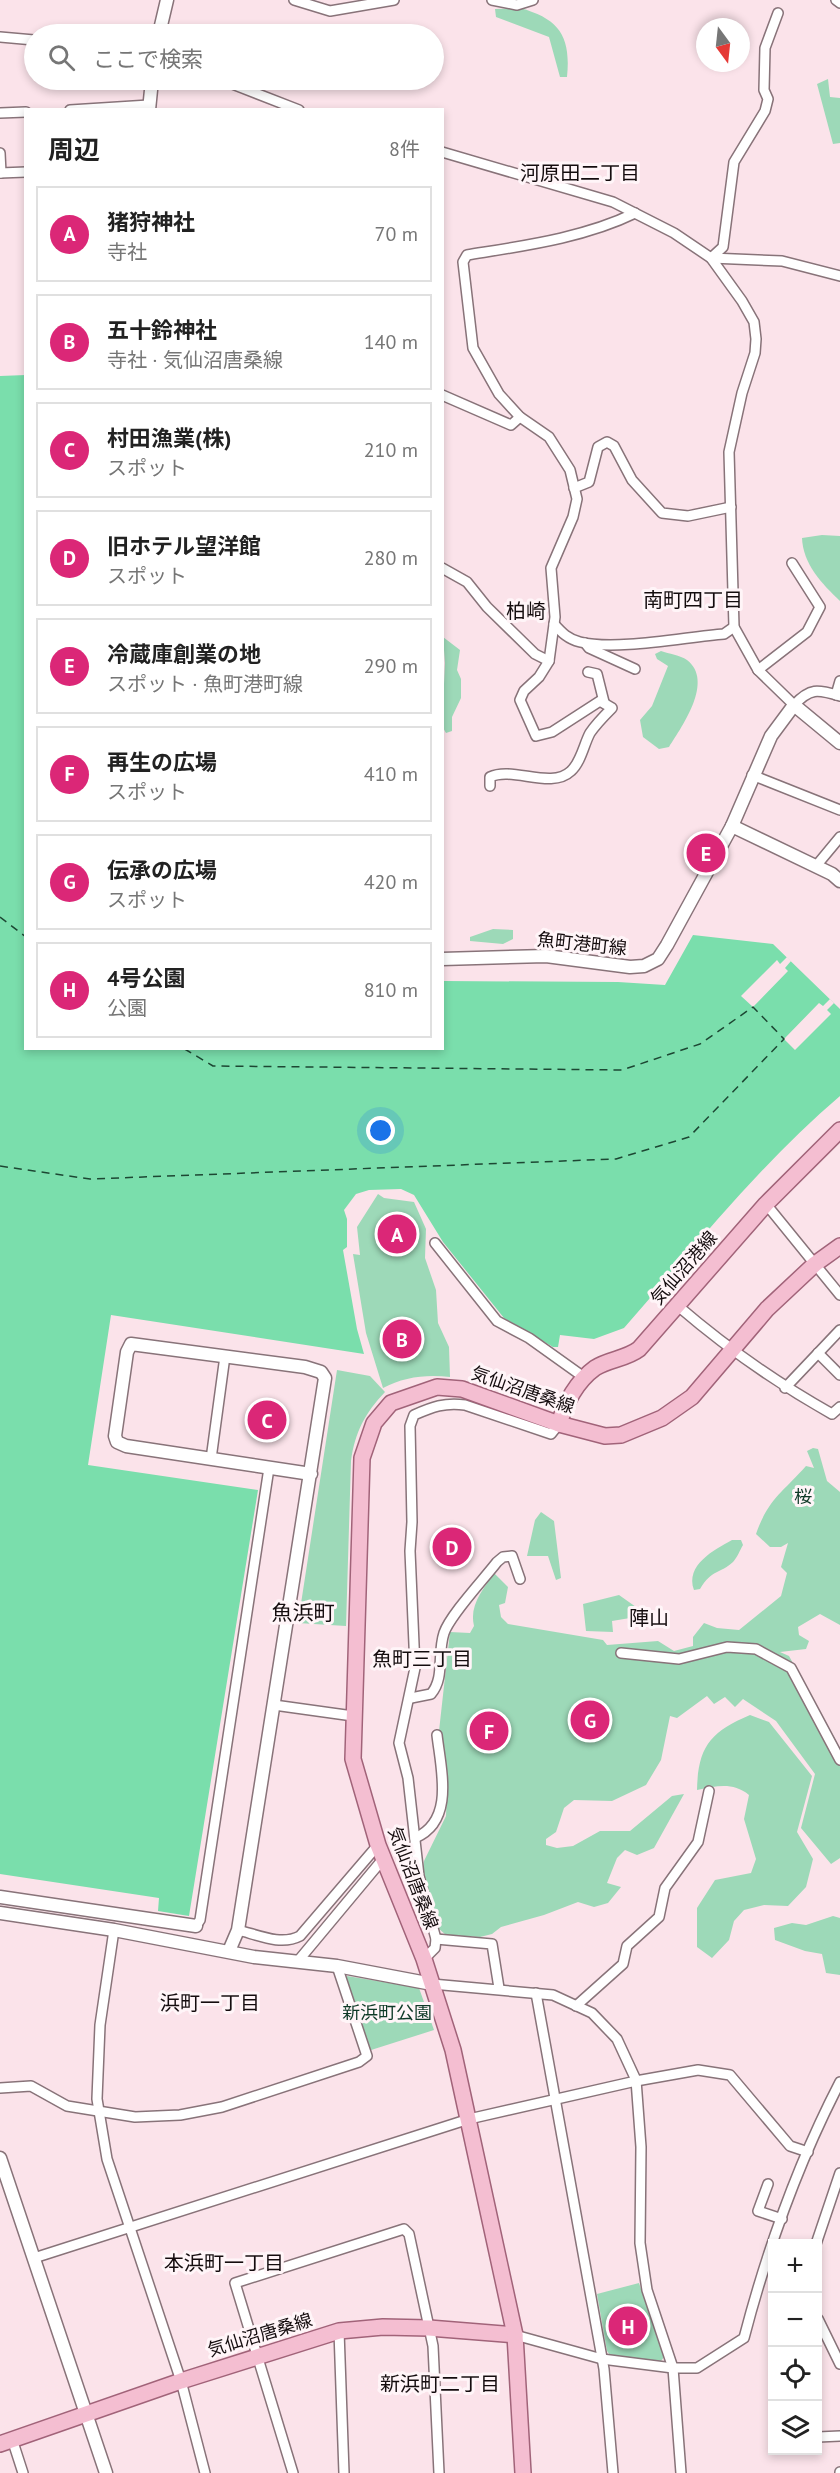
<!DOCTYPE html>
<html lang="ja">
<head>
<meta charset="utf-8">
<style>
	body { margin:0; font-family:"PT Sans","Noto Sans JP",sans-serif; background:#f6f6f6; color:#222 }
	.controls { position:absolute; right:18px; bottom:18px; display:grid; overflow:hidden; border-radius:0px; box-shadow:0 3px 9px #0003 }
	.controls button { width:54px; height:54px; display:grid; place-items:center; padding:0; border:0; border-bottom:2px solid #e0e0e0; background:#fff; color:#222; font:30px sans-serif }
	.compass { position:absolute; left:696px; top:18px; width:54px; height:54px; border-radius:50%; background:#fff; box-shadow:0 3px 9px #0003; rotate:165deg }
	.you { position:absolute; left:381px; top:1131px; width:21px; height:21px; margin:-15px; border:4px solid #fff; border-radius:50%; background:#1a73e8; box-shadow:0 0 0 9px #1a73e833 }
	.badge { display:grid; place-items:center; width:39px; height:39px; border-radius:50%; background:#db2777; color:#fff; font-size:20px; font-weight:700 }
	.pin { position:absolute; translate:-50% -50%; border:3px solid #fff; box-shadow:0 2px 6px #0006 }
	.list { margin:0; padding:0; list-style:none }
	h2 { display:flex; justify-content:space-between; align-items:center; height:78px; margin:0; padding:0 24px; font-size:26px }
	h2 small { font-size:20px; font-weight:400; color:#767676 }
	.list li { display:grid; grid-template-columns:39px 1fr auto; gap:18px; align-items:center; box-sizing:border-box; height:96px; margin:0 12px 12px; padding:0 12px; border:2px solid #e0e0e0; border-radius:0px }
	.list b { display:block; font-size:22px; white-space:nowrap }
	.list p { margin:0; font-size:20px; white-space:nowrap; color:#767676 }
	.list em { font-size:20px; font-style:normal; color:#767676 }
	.icon { flex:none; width:33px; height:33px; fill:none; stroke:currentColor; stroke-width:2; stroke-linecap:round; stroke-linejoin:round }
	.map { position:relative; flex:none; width:840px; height:2473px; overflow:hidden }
	.search { position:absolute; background:#fff; box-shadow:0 3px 9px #0003; left:24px; top:24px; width:420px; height:66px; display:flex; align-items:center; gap:15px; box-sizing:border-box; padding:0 21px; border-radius:33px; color:#767676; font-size:22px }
	.panel { position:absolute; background:#fff; box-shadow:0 3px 9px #0003; left:24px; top:108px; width:420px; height:942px; border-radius:0px }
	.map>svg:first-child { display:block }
	.green { fill:#9dd9b8 }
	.water { fill:#7adeac }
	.pier { fill:#fbe3ea }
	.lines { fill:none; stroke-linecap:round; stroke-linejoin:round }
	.ferry { stroke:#1d4733; stroke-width:1.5; stroke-dasharray:8 6; stroke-linecap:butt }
	.minor-casing { stroke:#887379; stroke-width:12 }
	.tertiary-casing { stroke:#887379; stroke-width:15 }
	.primary-casing { stroke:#a16379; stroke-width:18 }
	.minor { stroke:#fff; stroke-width:9 }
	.tertiary { stroke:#fff; stroke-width:12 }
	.primary { stroke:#f4bed1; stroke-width:15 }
	.labels { text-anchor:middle; stroke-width:6; stroke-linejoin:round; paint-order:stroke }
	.street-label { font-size:18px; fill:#140c0e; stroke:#fff5f8 }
	.park-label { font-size:18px; fill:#0d3926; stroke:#fff5f8 }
	.neighbourhood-label { font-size:20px; fill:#140c0e; stroke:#fff5f8 }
	.quarter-label { font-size:21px; fill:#140c0e; stroke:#fff5f8 }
</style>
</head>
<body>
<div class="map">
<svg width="840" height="2473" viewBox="0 0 840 2473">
	<rect width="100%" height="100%" fill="#fbe3ea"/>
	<g class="green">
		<path d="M 520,8 C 560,19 571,37 567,77 L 560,77 L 549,37 L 496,17 L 495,9 Z"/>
		<path d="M 828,79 L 830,97 L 840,98 L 840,143 L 833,144 L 817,84 Z"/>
		<path d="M 822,535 L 840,536 L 840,601 C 822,584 803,564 802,538 Z"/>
		<path d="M 443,637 L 460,650 L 457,670 L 461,679 L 461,698 L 452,717 L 452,731 L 446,733 L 442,726 L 445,663 Z"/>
		<path d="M 661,651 C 669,654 680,655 687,660 C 714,681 683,725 669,747 L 659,749 L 643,737 L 640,720 L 652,706 L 668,666 L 657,659 L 655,654 Z"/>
		<path d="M 493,929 L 513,930 L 513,939 L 503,944 L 470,941 L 470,937 Z"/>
		<path d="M 378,1194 L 384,1198 L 414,1202 L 426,1229 L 425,1258 L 436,1290 L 438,1323 L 449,1347 L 450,1377 C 427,1374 403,1377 383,1388 L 366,1333 L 353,1254 L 360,1255 L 357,1227 Z"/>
		<path d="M 337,1370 L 370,1376 L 385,1392 C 365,1413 355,1432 351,1461 L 346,1626 L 298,1623 Z"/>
		<path d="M 813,1448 L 818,1449 L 827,1481 L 840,1492 L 840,1625 L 820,1614 L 798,1627 L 799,1635 L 809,1641 L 806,1649 L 780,1652 L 789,1656 L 840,1748 L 840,1858 L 831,1864 L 801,1828 L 815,1774 L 776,1721 L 743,1699 L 735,1707 L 725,1697 L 714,1704 L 707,1696 L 677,1718 L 670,1716 L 661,1760 L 646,1785 L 612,1801 L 574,1800 L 564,1808 L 556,1832 L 546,1839 L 546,1845 L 557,1848 L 573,1846 L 600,1831 L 630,1831 L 672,1796 L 684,1794 L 654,1848 L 637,1855 L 625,1850 L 617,1858 L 607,1883 L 621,1887 L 608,1903 L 594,1907 L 578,1902 L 544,1915 L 501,1927 L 492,1934 L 480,1937 L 446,1935 L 438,1928 L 422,1874 L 424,1861 L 446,1816 L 447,1788 L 439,1731 L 450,1632 L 470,1633 L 474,1626 C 469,1605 483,1590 494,1573 L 508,1587 L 505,1603 L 499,1605 L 501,1617 L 508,1624 L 603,1640 L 607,1645 L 658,1641 L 674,1651 L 693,1646 L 693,1637 L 704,1623 L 717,1628 L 739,1630 L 781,1596 L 787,1573 L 781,1567 L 788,1543 L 781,1547 L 770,1547 L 756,1534 C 768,1499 783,1492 806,1466 L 814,1468 L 807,1451 Z"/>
		<path d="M 541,1512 L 554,1521 L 561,1578 L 556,1580 L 548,1556 L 527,1556 L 535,1520 Z"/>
		<path d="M 732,1540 L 741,1540 L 743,1545 C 740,1550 737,1558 733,1562 C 720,1574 712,1569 700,1589 L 694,1590 C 685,1565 714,1550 732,1540 Z"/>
		<path d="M 619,1595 L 636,1607 L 630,1618 L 612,1621 L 613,1632 L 586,1631 L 583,1604 Z"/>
		<path d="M 750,1715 L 769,1722 L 812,1776 L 797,1832 L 813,1859 L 806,1887 L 788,1906 L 764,1905 L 744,1910 L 734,1921 L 729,1940 L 712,1958 L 697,1947 L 697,1908 L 715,1880 L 751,1873 L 756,1859 L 744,1819 L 749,1795 C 733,1782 717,1786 697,1790 C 698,1747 710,1732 750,1715 Z"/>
		<path d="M 833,1916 L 840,1918 L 840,1975 L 826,1973 L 822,1954 L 805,1951 L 775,1940 L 774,1928 L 792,1923 L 806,1925 Z"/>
		<path d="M 347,1976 L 419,1988 L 434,2030 L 368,2051 L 345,1982 Z"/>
		<path d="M 639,2283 L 664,2357 L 661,2361 L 610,2355 L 607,2351 L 597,2294 Z"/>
	</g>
	<path class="water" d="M 26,375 L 26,1048 L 442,1048 L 443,981 L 618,982 L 665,985 L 693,935 L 773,944 L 840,1009 L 840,1096 C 760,1164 693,1249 624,1328 L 594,1339 L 560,1335 L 558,1347 L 553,1347 L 504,1318 L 443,1242 L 414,1195 L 401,1189 L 369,1190 L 356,1194 L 344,1210 L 347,1219 L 347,1247 L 343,1250 L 357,1329 L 364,1354 L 111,1315 L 88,1465 L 258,1490 L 189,1916 L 158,1911 L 159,1898 L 0,1874 L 0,376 Z"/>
	<g class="pier">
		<path d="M 787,957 L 791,961 L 785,968 L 788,971 L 753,1007 L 741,996 L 777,960 L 780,964 Z"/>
		<path d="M 830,999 L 834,1003 L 827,1010 L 831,1014 L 795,1050 L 784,1039 L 819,1003 L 823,1006 Z"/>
	</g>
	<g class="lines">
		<g class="ferry">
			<path d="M 0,917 L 26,937"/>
			<path d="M 0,1166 L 90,1179 L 616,1159 L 689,1137 L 784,1039 L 753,1007 L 700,1044 L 622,1070 L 213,1066 L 183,1048"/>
		</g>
		<defs>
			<g id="minor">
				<path d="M 294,0 L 330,11 L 394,0"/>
				<path d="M 492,0 L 517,5 L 533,0"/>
				<path d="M 836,0 L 840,3"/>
				<path d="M 0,37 L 34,40"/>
				<path d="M 222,80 L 299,110"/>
				<path d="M 70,110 L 149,105"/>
				<path d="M 0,113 L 26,112"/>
				<path d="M 442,152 L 613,202 L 674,233 L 711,258 L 742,301 L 754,322 L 756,339 L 755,353 L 742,393 L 729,452 L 734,627 L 758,670 L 794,705 C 810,688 817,689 840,696"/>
				<path d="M 0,153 L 1,173"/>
				<path d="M 0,173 L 26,172"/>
				<path d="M 711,258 L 723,247 L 734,162 L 765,111 L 768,99 L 764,90 L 765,48 L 778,13"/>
				<path d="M 711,258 L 782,261 L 840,276"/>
				<path d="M 442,395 L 511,425 L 520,417"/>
				<path d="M 574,488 L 589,482 L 598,447 L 607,442 L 614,446 L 632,480 L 662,513 L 688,516 L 731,507"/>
				<path d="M 442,568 L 467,582 L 487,607 L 535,654 L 549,661"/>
				<path d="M 554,624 C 562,633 568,639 580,642 C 616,651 685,637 724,634 L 734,627"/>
				<path d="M 585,643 L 589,648 L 635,669"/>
				<path d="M 758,670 L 807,632 L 820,607 L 792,563"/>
				<path d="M 588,672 L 597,674 L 604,702"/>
				<path d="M 836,695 L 840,681"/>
				<path d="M 752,775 L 840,810"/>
				<path d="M 490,786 L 490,777 C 513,766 551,790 571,771 C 581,762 584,744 590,733 C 596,724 604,716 612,708 L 600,701 L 552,732 L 536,736 L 520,700 L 524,691 L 539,677 L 549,661 L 555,617 L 551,568 L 573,517 L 577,499 L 570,470 L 549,437 L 520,417 L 499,394 L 473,348 L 463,262 L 467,255 C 522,246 584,238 635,213"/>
				<path d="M 816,866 L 840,837"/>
				<path d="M 766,1204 L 840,1295"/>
				<path d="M 435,1243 L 497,1321 L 529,1338 L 585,1378"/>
				<path d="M 678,1306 C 728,1349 775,1382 832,1414 L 840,1407"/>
				<path d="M 818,1353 L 840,1375"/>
				<path d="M 785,1388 L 840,1330"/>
				<path d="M 211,1459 L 225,1356"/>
				<path d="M 621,1653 L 679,1659 L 727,1647 L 756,1649 L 791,1668 L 840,1760"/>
				<path d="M 411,1698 L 431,1694 C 445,1678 437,1654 444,1633 C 450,1615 484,1579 497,1562 L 503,1557 L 512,1556 L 520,1579"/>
				<path d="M 274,1705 L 353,1716"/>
				<path d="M 415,1838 C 455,1821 441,1770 437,1735"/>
				<path d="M 196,1926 L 200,1920 L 269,1468"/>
				<path d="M 114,1930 L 100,2025 L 97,2099 L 107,2159 L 181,2381 L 205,2473"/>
				<path d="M 238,1930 C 258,1935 281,1946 300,1936 L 378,1845"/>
				<path d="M 436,1939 L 492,1944 L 499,1988"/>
				<path d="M 424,1959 L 435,1948 L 436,1939 L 419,1876 L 408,1778 L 399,1743 L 415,1668 L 410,1551 L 412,1522 L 410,1426 L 414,1415 C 432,1407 445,1402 465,1405 L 551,1434 L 559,1424"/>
				<path d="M 298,1961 L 383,1859"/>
				<path d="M 432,1984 L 553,1995 L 592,2013 L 617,2039 L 636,2080 L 641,2147 L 640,2243 L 647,2290 L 673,2368 L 681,2473"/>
				<path d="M 536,1993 L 604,2369 L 613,2473"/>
				<path d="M 576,2006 L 623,1964 L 627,1946 L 659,1917 L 665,1888 L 698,1842 L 709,1791"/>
				<path d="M 0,2088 L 31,2086 L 67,2106 L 135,2117 L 180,2115 L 222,2107 L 359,2062 L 367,2056 L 337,1966"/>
				<path d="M 768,2184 L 758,2211 L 782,2219"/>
				<path d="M 816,2244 L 840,2173"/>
				<path d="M 34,2258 L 469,2119 L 636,2081 L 698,2070 L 730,2075 L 790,2146 L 808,2152"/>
				<path d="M 818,2319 L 840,2364"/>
				<path d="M 339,2331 L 344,2473"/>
				<path d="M 515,2335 L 602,2359 L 673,2368 L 697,2368 L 744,2338 C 767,2250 798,2163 840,2082"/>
				<path d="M 818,2437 L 840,2436"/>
				<path d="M 12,2439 L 23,2473"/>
				<path d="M 293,2473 L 235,2283 L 404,2229 L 409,2234 L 433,2346 L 439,2473"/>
				<path d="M 840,2473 L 840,2472"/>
			</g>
			<g id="tertiary">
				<path d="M 159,34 L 167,0"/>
				<path d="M 149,110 L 152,80"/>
				<path d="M 732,826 L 771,736 L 794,705 L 840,743"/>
				<path d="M 442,959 L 546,956 L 630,967 L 644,966 L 658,959 L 667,945 L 732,826 L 832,874 L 840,881"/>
				<path d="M 0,1897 L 196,1926"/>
				<path d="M 0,1913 L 114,1930 L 254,1957 L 337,1966 L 432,1984"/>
				<path d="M 229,1951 L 238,1930 L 325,1378 L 321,1372 L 305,1367 L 131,1344 L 127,1352 L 115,1436 L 117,1442 L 126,1446 L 311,1474"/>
				<path d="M 0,2158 L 106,2473"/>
			</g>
			<g id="primary">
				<path d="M 559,1424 C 565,1403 577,1381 595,1368 C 609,1359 626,1359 639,1349 L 766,1204 L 840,1130"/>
				<path d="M 0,2444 L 181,2381 L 339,2331 L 383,2327 L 429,2328 L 515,2335"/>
				<path d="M 523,2473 L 515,2335 L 453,2050 L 424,1959 L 378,1845 L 353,1759 L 362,1458 L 374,1423 L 391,1403 L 437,1387 L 462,1389 L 559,1424 L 605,1436 L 621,1435 L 662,1418 L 692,1397 L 767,1309 L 815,1264 L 840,1246"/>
			</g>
		</defs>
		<use href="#minor" class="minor-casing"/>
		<use href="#tertiary" class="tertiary-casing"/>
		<use href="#primary" class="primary-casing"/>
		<use href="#minor" class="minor"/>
		<use href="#tertiary" class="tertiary"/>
		<use href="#primary" class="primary"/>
	</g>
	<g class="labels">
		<g class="street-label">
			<text transform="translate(582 944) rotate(6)" y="6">魚町港町線</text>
			<text transform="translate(684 1268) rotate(-49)" y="6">気仙沼港線</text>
			<text transform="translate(523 1390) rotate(19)" y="6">気仙沼唐桑線</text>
			<text transform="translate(413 1878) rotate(69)" y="6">気仙沼唐桑線</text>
			<text transform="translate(260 2335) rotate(-17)" y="6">気仙沼唐桑線</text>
		</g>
		<g class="park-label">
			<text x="803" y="1503">桜</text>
			<text x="387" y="2019">新浜町公園</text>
		</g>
		<g class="neighbourhood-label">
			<text x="580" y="180">河原田二丁目</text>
			<text x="693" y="607">南町四丁目</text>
			<text x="526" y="618">柏崎</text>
			<text x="649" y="1625">陣山</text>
			<text x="422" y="1666">魚町三丁目</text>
			<text x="210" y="2010">浜町一丁目</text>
			<text x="224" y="2270">本浜町一丁目</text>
			<text x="440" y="2391">新浜町二丁目</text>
		</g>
		<g class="quarter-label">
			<text x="303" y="1620">魚浜町</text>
		</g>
	</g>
</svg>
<div class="controls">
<button>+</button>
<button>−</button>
<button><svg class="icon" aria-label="locate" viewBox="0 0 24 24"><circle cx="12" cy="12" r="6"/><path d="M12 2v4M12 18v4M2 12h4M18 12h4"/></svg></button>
<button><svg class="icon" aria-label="layers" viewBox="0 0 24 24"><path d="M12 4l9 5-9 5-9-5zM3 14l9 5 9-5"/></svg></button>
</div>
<svg class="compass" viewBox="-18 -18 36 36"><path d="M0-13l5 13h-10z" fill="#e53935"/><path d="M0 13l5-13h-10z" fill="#767676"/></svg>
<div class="you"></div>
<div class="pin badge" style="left:397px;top:1234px">A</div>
<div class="pin badge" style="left:402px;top:1339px">B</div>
<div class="pin badge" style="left:267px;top:1420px">C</div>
<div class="pin badge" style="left:452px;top:1547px">D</div>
<div class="pin badge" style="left:706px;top:853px">E</div>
<div class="pin badge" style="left:489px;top:1731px">F</div>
<div class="pin badge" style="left:590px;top:1720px">G</div>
<div class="pin badge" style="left:628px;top:2326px">H</div>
<div class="search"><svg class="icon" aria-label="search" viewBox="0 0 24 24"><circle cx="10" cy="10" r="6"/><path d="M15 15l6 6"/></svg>ここで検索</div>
<section class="panel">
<h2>周辺<small>8件</small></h2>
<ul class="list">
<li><span class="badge">A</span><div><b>猪狩神社</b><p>寺社</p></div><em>70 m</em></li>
<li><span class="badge">B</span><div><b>五十鈴神社</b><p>寺社 · 気仙沼唐桑線</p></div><em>140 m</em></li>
<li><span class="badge">C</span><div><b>村田漁業(株)</b><p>スポット</p></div><em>210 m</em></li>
<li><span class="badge">D</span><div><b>旧ホテル望洋館</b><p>スポット</p></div><em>280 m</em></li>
<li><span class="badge">E</span><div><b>冷蔵庫創業の地</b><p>スポット · 魚町港町線</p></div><em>290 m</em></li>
<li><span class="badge">F</span><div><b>再生の広場</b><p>スポット</p></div><em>410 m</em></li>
<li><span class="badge">G</span><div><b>伝承の広場</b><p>スポット</p></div><em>420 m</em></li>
<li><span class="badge">H</span><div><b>4号公園</b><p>公園</p></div><em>810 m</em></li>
</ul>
</section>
</div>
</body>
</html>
